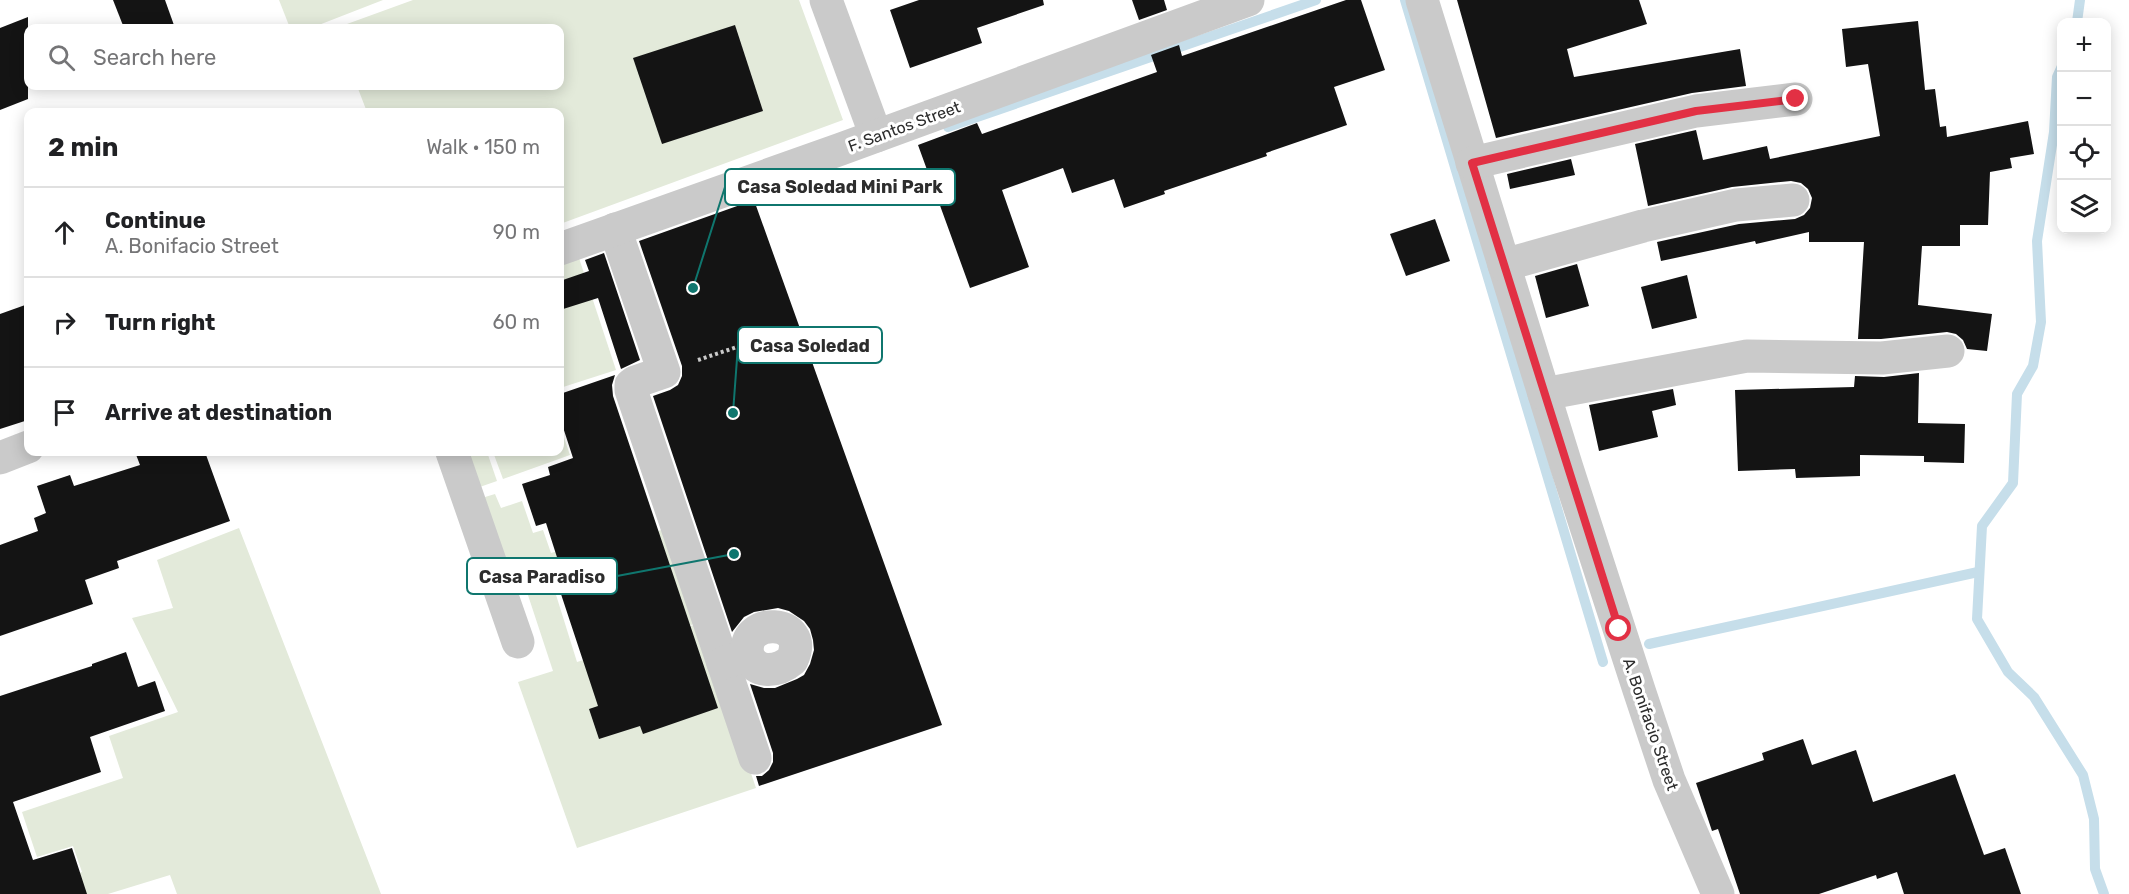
<!DOCTYPE html>
<html lang="en">
<head>
<meta charset="utf-8">
<style>
	body { margin:0; font-family:Rubik,sans-serif; background:#f2f2f2; color:#202124 }
	.controls { position:absolute; right:18px; top:18px; display:grid; overflow:hidden; border-radius:12px; box-shadow:0 3px 15px #0003 }
	.controls button { width:54px; height:54px; display:grid; place-items:center; padding:0; border:0; border-bottom:2px solid #e0e0e0; background:#fff; color:#202124; font:30px sans-serif }
	.stop { position:absolute; width:18px; height:18px; margin:-14px; border:4px solid #e23044; border-radius:50%; background:#fff }
	.stop.end { background:#e23044; border-color:#fff; box-shadow:0 2px 6px #0008 }
	.list { margin:0; padding:0; list-style:none }
	h2 { display:flex; justify-content:space-between; align-items:center; height:78px; margin:0; padding:0 24px; font-size:26px }
	h2 small { font-size:20px; font-weight:400; color:#757577 }
	.list li { display:grid; grid-template-columns:39px 1fr auto; gap:18px; align-items:center; box-sizing:border-box; height:90px; padding:0 24px; border-top:2px solid #e0e0e0 }
	.list b { display:block; font-size:22px; white-space:nowrap }
	.list p { margin:0; font-size:20px; white-space:nowrap; color:#757577 }
	.list em { font-size:20px; font-style:normal; color:#757577 }
	.icon { flex:none; width:33px; height:33px; fill:none; stroke:currentColor; stroke-width:2; stroke-linecap:round; stroke-linejoin:round }
	.map { position:relative; flex:none; width:2129px; height:894px; overflow:hidden }
	.search { position:absolute; background:#fff; box-shadow:0 3px 15px #0003; left:24px; top:24px; width:540px; height:66px; display:flex; align-items:center; gap:15px; box-sizing:border-box; padding:0 21px; border-radius:12px; color:#757577; font-size:22px }
	.panel { position:absolute; background:#fff; box-shadow:0 3px 15px #0003; left:24px; top:108px; width:540px; height:348px; border-radius:12px }
	.map>svg:first-child { display:block }
	.green { fill:#e3eada }
	.lines { fill:none; stroke-linecap:round; stroke-linejoin:round }
	.stream { stroke:#c6deea; stroke-width:10 }
	.building { fill:#141414 }
	.path { stroke:#cacaca; stroke-width:4; stroke-dasharray:3 3; stroke-linecap:butt }
	.minor { stroke:#cacaca; stroke-width:33 }
	.route { stroke:#e23044; stroke-width:8 }
	.labels { text-anchor:middle; stroke-width:6; stroke-linejoin:round; paint-order:stroke }
	.street-label { font-size:16px; fill:#2d2d2d; stroke:#fff }
	.leader { fill:none; stroke:#0f766e; stroke-width:2 }
	.callout-dot { fill:#0f766e; stroke:#fff; stroke-width:2 }
	.callout { fill:#fff; stroke:#0f766e; stroke-width:2 }
	.callout-label { font-size:18px; text-anchor:middle; font-weight:bold; fill:#2d2d2d }
</style>
</head>
<body>
<div class="map">
<svg width="2129" height="894" viewBox="0 0 2129 894">
	<rect width="100%" height="100%" fill="#fff"/>
	<g class="green">
		<path d="M 279,0 L 383,0 L 311,28 L 290,28 Z"/>
		<path d="M 413,0 L 799,0 L 843,120 L 560,224 L 560,112 L 367,112 L 357,86 L 560,86 L 560,28 L 336,28 Z"/>
		<path d="M 579,258 L 616,370 L 560,388 L 560,265 Z"/>
		<path d="M 560,426 L 570,455 L 503,479 L 493,452 L 560,452 Z"/>
		<path d="M 461,452 L 487,452 L 497,481 L 474,489 Z"/>
		<path d="M 495,494 L 501,508 L 522,501 L 533,533 L 543,530 L 551,553 L 565,549 L 569,560 L 503,582 L 475,500 Z"/>
		<path d="M 670,527 L 700,622 L 667,633 L 600,566 L 552,582 L 577,662 L 700,623 L 756,788 L 577,848 L 518,682 L 553,671 L 522,577 Z"/>
		<path d="M 239,528 L 381,894 L 177,894 L 170,875 L 108,894 L 53,894 L 48,882 L 82,872 L 73,846 L 37,857 L 22,812 L 123,778 L 109,736 L 178,712 L 132,618 L 173,608 L 157,560 Z"/>
	</g>
	<g class="lines">
		<g class="stream">
			<path d="M 1405,0 L 1603,662"/>
			<path d="M 2077,22 L 2080,0"/>
			<path d="M 2062,66 L 2057,77 L 2054,132 L 2037,241 L 2041,322 L 2033,366 L 2017,394 L 2013,483 L 1982,526 L 1977,619 L 2008,672 L 2034,697 L 2083,775 L 2094,819 L 2095,869 L 2104,894"/>
			<path d="M 948,127 L 1316,0"/>
			<path d="M 1649,644 L 1978,572"/>
		</g>
	</g>
	<g class="building">
		<path d="M 113,0 L 165,0 L 175,28 L 124,28 Z"/>
		<path d="M 919,0 L 1043,0 L 1044,5 L 977,28 L 982,43 L 910,68 L 890,10 Z"/>
		<path d="M 1132,0 L 1164,0 L 1167,10 L 1139,20 Z"/>
		<path d="M 1346,0 L 1361,0 L 1385,70 L 1334,87 L 1347,125 L 1266,153 L 1267,156 L 1164,191 L 1165,194 L 1124,208 L 1114,179 L 1072,193 L 1063,168 L 1002,190 L 1029,267 L 970,288 L 918,145 L 977,123 L 982,134 L 1157,72 L 1151,55 L 1179,45 L 1182,56 Z"/>
		<path d="M 1457,0 L 1639,0 L 1647,24 L 1567,49 L 1574,77 L 1740,49 L 1746,86 L 1692,93 L 1496,138 Z"/>
		<path d="M 28,17 L 28,99 L 0,110 L 0,28 Z"/>
		<path d="M 1918,21 L 1925,90 L 1935,89 L 1940,127 L 1946,126 L 1947,137 L 2028,121 L 2034,154 L 2010,158 L 2012,168 L 1990,172 L 1988,225 L 1960,225 L 1960,246 L 1922,246 L 1918,305 L 1992,314 L 1987,351 L 1967,349 L 1963,340 L 1956,334 L 1947,332 L 1881,339 L 1858,339 L 1864,242 L 1809,242 L 1809,232 L 1756,244 L 1755,241 L 1661,261 L 1657,242 L 1739,224 L 1795,219 L 1804,215 L 1810,208 L 1812,198 L 1808,189 L 1801,183 L 1791,181 L 1732,187 L 1648,206 L 1635,144 L 1696,130 L 1703,160 L 1767,146 L 1770,159 L 1880,136 L 1868,64 L 1846,67 L 1842,29 Z"/>
		<path d="M 735,25 L 763,111 L 662,144 L 633,58 Z"/>
		<path d="M 1571,159 L 1575,175 L 1510,189 L 1507,174 Z"/>
		<path d="M 754,200 L 942,725 L 759,786 L 756,776 L 762,776 L 769,770 L 773,762 L 773,753 L 750,684 L 764,688 L 775,688 L 797,679 L 804,675 L 810,664 L 814,650 L 813,640 L 810,629 L 804,621 L 789,611 L 778,608 L 754,612 L 744,617 L 732,632 L 653,396 L 670,390 L 678,385 L 682,376 L 682,366 L 639,241 Z"/>
		<path d="M 1435,219 L 1450,261 L 1406,276 L 1390,234 Z"/>
		<path d="M 604,253 L 640,360 L 621,369 L 598,298 L 560,310 L 560,281 L 589,271 L 585,260 Z"/>
		<path d="M 1577,264 L 1589,306 L 1546,318 L 1535,276 Z"/>
		<path d="M 1687,275 L 1697,318 L 1652,329 L 1641,287 Z"/>
		<path d="M 28,304 L 28,420 L 0,429 L 0,314 Z"/>
		<path d="M 1919,373 L 1918,423 L 1965,424 L 1964,463 L 1924,462 L 1924,456 L 1860,455 L 1860,476 L 1796,478 L 1795,469 L 1738,471 L 1735,390 L 1854,387 L 1855,376 L 1884,377 Z"/>
		<path d="M 615,375 L 612,385 L 613,396 L 718,708 L 643,734 L 640,726 L 599,739 L 589,709 L 598,706 L 557,582 L 564,579 L 546,523 L 536,526 L 522,484 L 550,475 L 548,467 L 573,458 L 560,418 L 560,394 Z"/>
		<path d="M 1673,389 L 1676,405 L 1652,411 L 1658,437 L 1599,451 L 1589,405 Z"/>
		<path d="M 135,452 L 205,452 L 230,521 L 117,561 L 119,568 L 85,580 L 93,604 L 0,636 L 0,545 L 38,531 L 34,518 L 46,513 L 37,486 L 70,475 L 74,486 L 140,465 Z"/>
		<path d="M 126,652 L 138,687 L 155,681 L 165,711 L 90,737 L 101,772 L 13,802 L 33,860 L 72,848 L 87,894 L 0,894 L 0,696 L 92,666 L 92,664 Z"/>
		<path d="M 1803,739 L 1812,765 L 1856,750 L 1873,802 L 1955,774 L 1984,855 L 2005,848 L 2021,894 L 1904,894 L 1897,872 L 1877,879 L 1876,875 L 1819,894 L 1740,894 L 1718,829 L 1712,831 L 1696,783 L 1764,760 L 1762,753 Z"/>
	</g>
	<g class="lines">
		<path class="path" d="M 698,360 L 782,332 L 787,347"/>
		<g class="minor">
			<path d="M 826,0 L 876,136"/>
			<path d="M 1422,0 L 1567,468 L 1639,690 L 1669,780 L 1718,894"/>
			<path d="M 1472,163 L 1696,111 L 1796,99"/>
			<path d="M 615,229 L 664,372 L 635,382 L 631,385 L 631,390 L 755,758"/>
			<path d="M 560,249 L 841,149 L 1248,0"/>
			<path d="M 1504,265 L 1643,226 L 1736,205 L 1793,200"/>
			<path d="M 1544,394 L 1747,356 L 1882,358 L 1948,351"/>
			<path d="M 452,452 L 518,642"/>
			<path d="M 0,458 L 28,447"/>
			<path d="M 723,663 L 748,655 C 755,675 778,672 792,660 C 812,617 739,616 748,655"/>
		</g>
	</g>
	<g class="lines">
		<path class="route" d="M 1619,629 L 1472,163 L 1696,111 L 1796,99"/>
	</g>
	<g class="labels">
		<g class="street-label">
			<text transform="translate(904 126) rotate(-20)" y="6">F. Santos Street</text>
			<text transform="translate(1651 724) rotate(71)" y="6">A. Bonifacio Street</text>
		</g>
	</g>
	<path class="leader" d="M693 288L725 187M733 413L738 345M734 554L617 576"/>
	<g class="callout-dot">
		<circle cx="693" cy="288" r="6"/>
		<circle cx="733" cy="413" r="6"/>
		<circle cx="734" cy="554" r="6"/>
	</g>
	<g class="callout">
		<rect x="725" y="169" width="230" height="36" rx="6"/>
		<rect x="738" y="327" width="144" height="36" rx="6"/>
		<rect x="467" y="558" width="150" height="36" rx="6"/>
	</g>
	<g class="callout-label">
		<text x="840" y="193">Casa Soledad Mini Park</text>
		<text x="810" y="352">Casa Soledad</text>
		<text x="542" y="583">Casa Paradiso</text>
	</g>
</svg>
<div class="controls">
<button>+</button>
<button>−</button>
<button><svg class="icon" aria-label="locate" viewBox="0 0 24 24"><circle cx="12" cy="12" r="6"/><path d="M12 2v4M12 18v4M2 12h4M18 12h4"/></svg></button>
<button><svg class="icon" aria-label="layers" viewBox="0 0 24 24"><path d="M12 4l9 5-9 5-9-5zM3 14l9 5 9-5"/></svg></button>
</div>
<div class="stop" style="left:1619px;top:629px"></div>
<div class="stop end" style="left:1796px;top:99px"></div>
<div class="search"><svg class="icon" aria-label="search" viewBox="0 0 24 24"><circle cx="10" cy="10" r="6"/><path d="M15 15l6 6"/></svg>Search here</div>
<section class="panel">
<h2>2 min<small>Walk · 150 m</small></h2>
<ul class="list">
<li><svg class="icon" aria-label="ahead" viewBox="0 0 24 24"><path d="M12 20V5M6 11l6-6 6 6"/></svg><div><b>Continue</b><p>A. Bonifacio Street</p></div><em>90 m</em></li>
<li><svg class="icon" aria-label="right" viewBox="0 0 24 24"><path d="M7 20v-9h11M14 6l5 5-5 5"/></svg><div><b>Turn right</b></div><em>60 m</em></li>
<li><svg class="icon" aria-label="arrive" viewBox="0 0 24 24"><path d="M6 21V4h12l-3 4 3 4H6"/></svg><div><b>Arrive at destination</b></div></li>
</ul>
</section>
</div>
</body>
</html>
